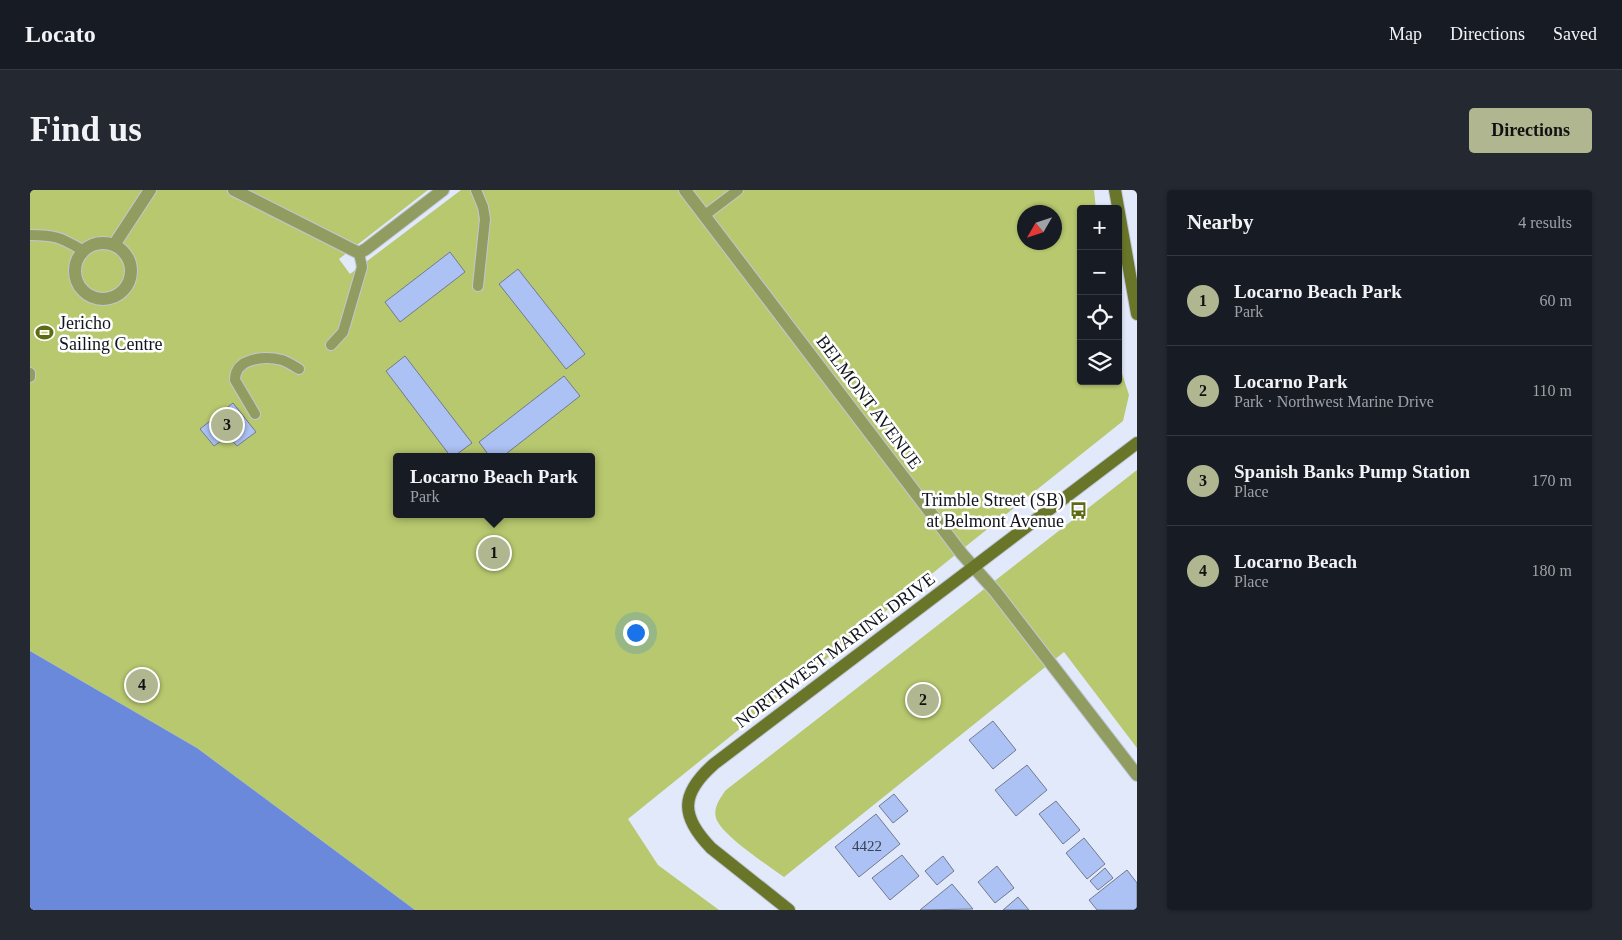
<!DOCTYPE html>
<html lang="en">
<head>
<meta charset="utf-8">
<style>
	body { margin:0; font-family:"Times New Roman",serif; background:#242831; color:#f1f3f6 }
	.controls { position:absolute; right:15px; top:15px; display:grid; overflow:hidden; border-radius:5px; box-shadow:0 1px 4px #0004 }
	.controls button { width:45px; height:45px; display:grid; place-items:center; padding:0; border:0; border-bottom:1px solid #363941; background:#171b24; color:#f1f3f6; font:25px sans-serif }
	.compass { position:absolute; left:987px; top:15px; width:45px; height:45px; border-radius:50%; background:#171b24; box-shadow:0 1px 4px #0004; rotate:231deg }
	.you { position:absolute; left:605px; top:442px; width:18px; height:18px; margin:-12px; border:4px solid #fff; border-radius:50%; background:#1a73e8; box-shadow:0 0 0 8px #1a73e833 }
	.badge { display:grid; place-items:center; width:32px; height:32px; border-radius:50%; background:#afb690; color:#111; font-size:16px; font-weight:700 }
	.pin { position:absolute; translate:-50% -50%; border:2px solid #fff; box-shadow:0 1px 5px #0006 }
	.popup { position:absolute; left:363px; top:263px; width:202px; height:65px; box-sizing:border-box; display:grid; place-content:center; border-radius:5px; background:#171b24; filter:drop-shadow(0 1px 4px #0005); font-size:16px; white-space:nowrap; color:#9ea1a6 }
	.popup b { font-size:19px; color:#f1f3f6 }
	.popup::after { content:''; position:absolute; left:50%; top:100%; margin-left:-10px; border:10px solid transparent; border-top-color:#171b24 }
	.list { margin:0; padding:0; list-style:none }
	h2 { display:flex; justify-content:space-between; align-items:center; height:65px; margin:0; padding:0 20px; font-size:21px }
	h2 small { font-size:16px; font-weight:400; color:#9ea1a6 }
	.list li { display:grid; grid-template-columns:32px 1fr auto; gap:15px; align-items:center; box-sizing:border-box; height:90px; padding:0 20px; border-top:1px solid #363941 }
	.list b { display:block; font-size:19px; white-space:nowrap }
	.list p { margin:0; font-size:16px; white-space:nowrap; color:#9ea1a6 }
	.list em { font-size:16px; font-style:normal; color:#9ea1a6 }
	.icon { flex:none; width:28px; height:28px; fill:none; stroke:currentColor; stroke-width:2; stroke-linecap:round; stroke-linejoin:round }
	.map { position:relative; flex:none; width:1107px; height:720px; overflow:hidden; border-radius:5px }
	header { display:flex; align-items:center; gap:30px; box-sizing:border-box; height:70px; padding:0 25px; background:#171b24; border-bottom:1px solid #363941 }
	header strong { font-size:24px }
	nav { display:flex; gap:28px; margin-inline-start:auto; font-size:18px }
	.intro { display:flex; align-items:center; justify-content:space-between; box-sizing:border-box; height:120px; padding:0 30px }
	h1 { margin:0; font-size:35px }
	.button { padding:12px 22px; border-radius:5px; background:#afb690; color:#111; font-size:18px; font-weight:700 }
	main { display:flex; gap:30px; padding:0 30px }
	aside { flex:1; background:#171b24; border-radius:5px; box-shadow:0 1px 4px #0004 }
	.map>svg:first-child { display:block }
	.green { fill:#b8c86f; fill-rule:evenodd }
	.water { fill:#6b89da }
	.building { fill:#acc1f4; stroke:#717a8e }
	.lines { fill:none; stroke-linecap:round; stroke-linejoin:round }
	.lane-casing { stroke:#c0c7d7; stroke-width:12 }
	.street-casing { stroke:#c0c7d7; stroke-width:14 }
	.secondary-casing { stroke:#c0c7d7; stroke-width:14 }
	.lane { stroke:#919d60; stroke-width:10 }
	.street { stroke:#919d60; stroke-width:12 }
	.secondary { stroke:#697629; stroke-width:12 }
	.labels { text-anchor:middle; stroke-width:5; stroke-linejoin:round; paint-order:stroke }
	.number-label { font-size:15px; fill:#384053 }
	.poi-label { font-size:18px; fill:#12151d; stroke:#fff; text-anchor:start }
	.street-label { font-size:18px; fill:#12151d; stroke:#fff }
</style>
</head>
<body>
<header>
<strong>Locato</strong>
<nav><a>Map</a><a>Directions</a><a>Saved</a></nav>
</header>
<div class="intro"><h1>Find us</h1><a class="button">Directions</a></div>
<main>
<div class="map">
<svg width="1107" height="720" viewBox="0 0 1107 720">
	<rect width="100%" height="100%" fill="#e1e9fb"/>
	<g class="green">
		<path d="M 0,0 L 398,0 L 309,69 L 320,84 L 431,0 L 1064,0 L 1066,19 L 1051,19 L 1051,191 L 1088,191 L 1088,171 L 1099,205 L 1093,231 L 945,349 L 598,629 L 628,675 L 689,720 L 385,720 L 167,558 L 0,461 ZM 994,22 L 1024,22 L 1024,52 L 994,52 ZM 366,267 L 562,267 L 562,324 L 366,324 Z"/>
		<path d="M 1107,280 L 1107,558 L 1034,462 L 754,687 C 738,675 692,646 686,628 C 683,618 690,608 696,600 Z"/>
	</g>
	<path class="water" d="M 0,461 L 167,558 L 385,720 L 0,720 Z"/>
	<g class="building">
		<path d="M 420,62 L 435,82 L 370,132 L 355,112 Z"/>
		<path d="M 488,79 L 555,164 L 536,179 L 469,94 Z"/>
		<path d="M 375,166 L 442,253 L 423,267 L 421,267 L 356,181 Z"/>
		<path d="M 534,186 L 550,206 L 472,267 L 460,267 L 449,252 Z"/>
		<path d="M 203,213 L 226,242 L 207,256 L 198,246 L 184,256 L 170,239 Z"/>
		<path d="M 963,531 L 986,560 L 963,579 L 939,550 Z"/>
		<path d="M 997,575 L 1017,600 L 986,626 L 965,600 Z"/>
		<path d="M 864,604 L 878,621 L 863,633 L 849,616 Z"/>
		<path d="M 1026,611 L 1050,640 L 1033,654 L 1009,624 Z"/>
		<path d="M 846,624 L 870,654 L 829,687 L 805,657 Z"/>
		<path d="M 1054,648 L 1075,674 L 1057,689 L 1036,663 Z"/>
		<path d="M 872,665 L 889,686 L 860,710 L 842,688 Z"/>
		<path d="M 913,666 L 924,681 L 907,695 L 895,681 Z"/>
		<path d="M 967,676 L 984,698 L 965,713 L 948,692 Z"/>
		<path d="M 1075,678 L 1083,688 L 1068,700 L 1060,691 Z"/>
		<path d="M 1097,680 L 1107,693 L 1107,718 L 1104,720 L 1067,720 L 1059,710 Z"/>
		<path d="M 922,694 L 943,719 L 890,720 Z"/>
		<path d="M 988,707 L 999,720 L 973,720 Z"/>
	</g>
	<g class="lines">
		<defs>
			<g id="lane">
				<path d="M 446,0 L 453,17 L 455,29 L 448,96"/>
				<path d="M 675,25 L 708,0"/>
				<path d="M 0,45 C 27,45 31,48 54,61"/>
				<path d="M 301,155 L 313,142 L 332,77 L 329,63"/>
				<path d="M 0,183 L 0,187"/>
				<path d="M 225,224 L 205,190 C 205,167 236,166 252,170 C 258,172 264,176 269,179"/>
			</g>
			<g id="street">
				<path d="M 204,0 L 329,63 L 336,59 L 413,0"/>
				<path d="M 655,0 L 932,364 L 965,401 L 1107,585"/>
				<circle cx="73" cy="81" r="28"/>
				<path d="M 84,55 L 120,0"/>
			</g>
			<g id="secondary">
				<path d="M 1085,0 L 1107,124"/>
				<path d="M 759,720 L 681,658 C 650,626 650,604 684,574 L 1107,253"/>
			</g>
		</defs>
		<use href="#lane" class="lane-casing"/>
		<use href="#street" class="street-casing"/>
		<use href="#secondary" class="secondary-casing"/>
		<use href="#lane" class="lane"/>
		<use href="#street" class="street"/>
		<use href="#secondary" class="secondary"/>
	</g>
	<defs>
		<symbol id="stadium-bare" viewBox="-9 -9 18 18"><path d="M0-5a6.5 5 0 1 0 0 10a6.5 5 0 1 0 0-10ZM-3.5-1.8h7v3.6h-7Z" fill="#5f6b14" stroke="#fff" stroke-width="2.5" paint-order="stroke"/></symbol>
		<symbol id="bus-bare" viewBox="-9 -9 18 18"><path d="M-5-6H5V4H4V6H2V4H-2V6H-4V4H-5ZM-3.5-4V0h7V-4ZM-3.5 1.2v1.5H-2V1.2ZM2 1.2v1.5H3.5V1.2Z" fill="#5f6b14" stroke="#fff" stroke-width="2.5" paint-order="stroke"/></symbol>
	</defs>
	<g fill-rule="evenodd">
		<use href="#stadium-bare" x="2" y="130" width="25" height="25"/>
		<use href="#bus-bare" x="1036" y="308" width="25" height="25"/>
	</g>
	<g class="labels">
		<g class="number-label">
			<text x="837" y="661">4422</text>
		</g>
		<g class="poi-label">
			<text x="29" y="139">Jericho<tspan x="29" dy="21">Sailing Centre</tspan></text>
			<text x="1034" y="316" text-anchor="end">Trimble Street (SB)<tspan x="1034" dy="21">at Belmont Avenue</tspan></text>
		</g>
		<g class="street-label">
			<text transform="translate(839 212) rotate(53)" y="6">BELMONT AVENUE</text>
			<text transform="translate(805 460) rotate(-37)" y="6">NORTHWEST MARINE DRIVE</text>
		</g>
	</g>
</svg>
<div class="controls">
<button>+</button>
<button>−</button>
<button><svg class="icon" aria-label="locate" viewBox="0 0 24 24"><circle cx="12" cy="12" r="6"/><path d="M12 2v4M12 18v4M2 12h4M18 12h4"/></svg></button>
<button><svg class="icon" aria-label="layers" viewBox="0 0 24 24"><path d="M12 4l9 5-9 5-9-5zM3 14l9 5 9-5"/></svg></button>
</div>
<svg class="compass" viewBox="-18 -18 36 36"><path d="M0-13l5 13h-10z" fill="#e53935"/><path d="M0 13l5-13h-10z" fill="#9ea1a6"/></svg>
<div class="you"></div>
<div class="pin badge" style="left:464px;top:363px">1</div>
<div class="popup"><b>Locarno Beach Park</b>Park</div>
<div class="pin badge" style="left:893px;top:510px">2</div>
<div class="pin badge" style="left:197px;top:235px">3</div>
<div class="pin badge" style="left:112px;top:495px">4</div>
</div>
<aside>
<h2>Nearby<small>4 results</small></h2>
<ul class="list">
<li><span class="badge">1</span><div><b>Locarno Beach Park</b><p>Park</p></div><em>60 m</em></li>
<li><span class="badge">2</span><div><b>Locarno Park</b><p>Park · Northwest Marine Drive</p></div><em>110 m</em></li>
<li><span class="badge">3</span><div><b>Spanish Banks Pump Station</b><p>Place</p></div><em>170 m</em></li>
<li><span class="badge">4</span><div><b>Locarno Beach</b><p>Place</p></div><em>180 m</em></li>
</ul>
</aside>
</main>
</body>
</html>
